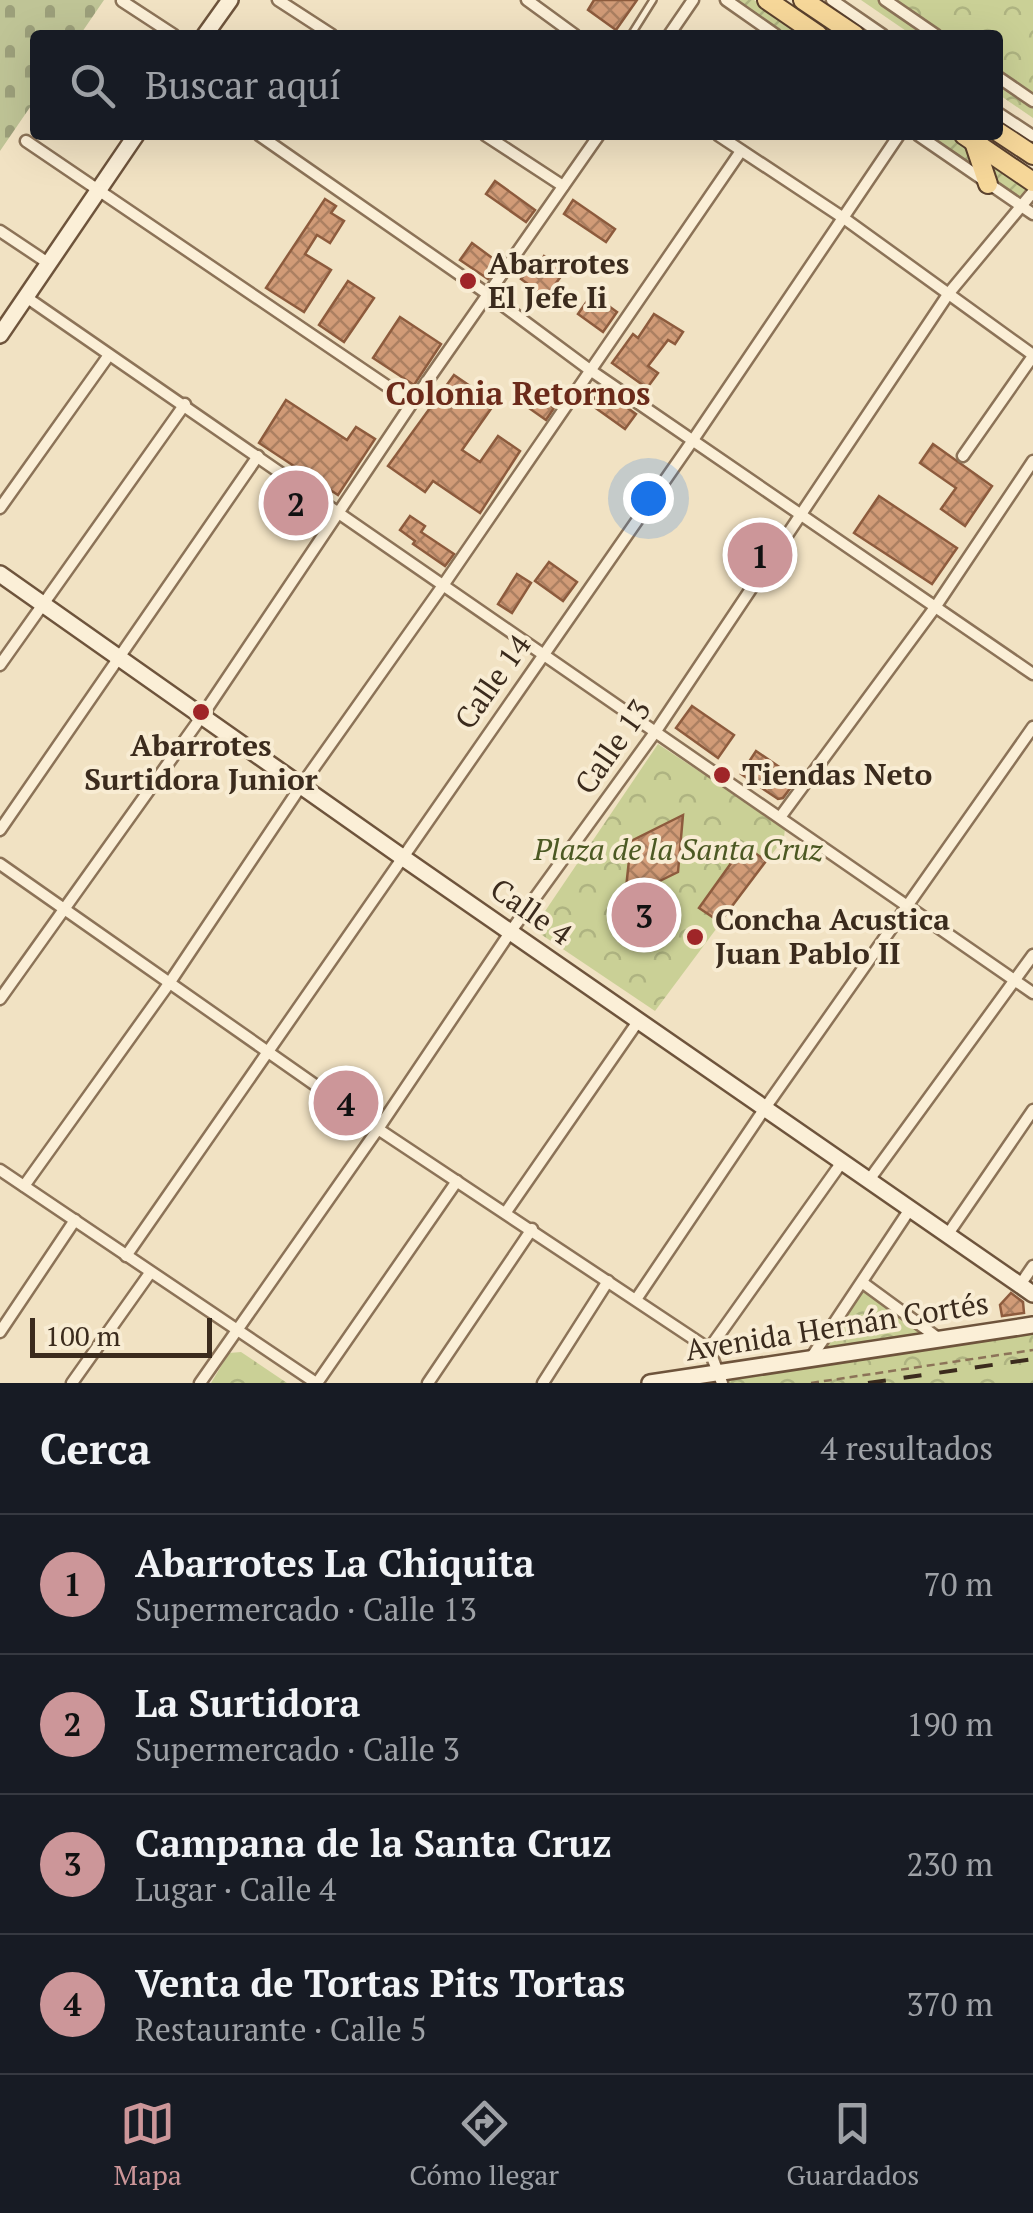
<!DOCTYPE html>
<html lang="es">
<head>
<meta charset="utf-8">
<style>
	body { margin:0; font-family:"PT Serif",serif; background:#20242c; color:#f1f3f6 }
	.scale { position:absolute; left:30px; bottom:25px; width:182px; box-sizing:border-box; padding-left:10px; border:5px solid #3b2b1d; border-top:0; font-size:28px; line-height:35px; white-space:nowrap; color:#3b2b1d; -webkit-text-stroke:8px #f8ecd3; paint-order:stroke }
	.you { position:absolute; left:648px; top:498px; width:35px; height:35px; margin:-25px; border:8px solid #fff; border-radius:50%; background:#1a73e8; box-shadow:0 0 0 15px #1a73e833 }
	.badge { display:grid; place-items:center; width:65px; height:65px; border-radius:50%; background:#cc9699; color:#111; font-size:32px; font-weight:700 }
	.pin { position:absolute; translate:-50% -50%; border:5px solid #fff; box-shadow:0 2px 10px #0006 }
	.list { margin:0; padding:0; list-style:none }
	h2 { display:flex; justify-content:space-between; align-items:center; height:130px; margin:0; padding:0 40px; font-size:42px }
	h2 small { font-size:32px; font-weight:400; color:#9ea1a6 }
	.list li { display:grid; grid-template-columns:65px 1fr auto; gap:30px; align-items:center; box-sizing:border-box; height:140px; padding:0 40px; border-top:2px solid #363941 }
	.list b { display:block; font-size:38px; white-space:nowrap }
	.list p { margin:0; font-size:32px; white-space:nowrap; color:#9ea1a6 }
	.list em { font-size:32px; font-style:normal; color:#9ea1a6 }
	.icon { flex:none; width:55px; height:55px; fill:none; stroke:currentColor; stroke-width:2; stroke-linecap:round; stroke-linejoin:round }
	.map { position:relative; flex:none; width:1033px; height:1383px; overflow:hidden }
	.search { position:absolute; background:#171b24; box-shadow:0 10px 40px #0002; left:30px; right:30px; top:30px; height:110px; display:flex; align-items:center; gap:25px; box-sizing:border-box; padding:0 35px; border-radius:10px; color:#9ea1a6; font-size:38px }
	.sheet { height:690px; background:#171b24 }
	nav { display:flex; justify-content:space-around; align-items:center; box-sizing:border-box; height:140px; border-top:2px solid #363941; background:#171b24; font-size:28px; color:#9ea1a6 }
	nav a { display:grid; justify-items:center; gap:5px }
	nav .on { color:#cc9699 }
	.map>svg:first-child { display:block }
	.forest { fill:url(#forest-crowns) }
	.cemetery { fill:url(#cemetery-stones) }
	.garden { fill:url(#garden-furrows) }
	.building { fill:url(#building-cross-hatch); stroke:#8d5b3d; stroke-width:2.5 }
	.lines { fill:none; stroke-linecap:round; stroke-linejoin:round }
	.lane-casing { stroke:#8c7358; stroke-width:10 }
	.street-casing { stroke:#8c7358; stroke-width:15 }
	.secondary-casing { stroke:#6e543c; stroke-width:20 }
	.primary-casing { stroke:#5a412d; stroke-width:22 }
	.path { stroke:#8c7358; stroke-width:2.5; stroke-dasharray:8 5; stroke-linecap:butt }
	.lane { stroke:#fbefd7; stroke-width:5 }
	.street { stroke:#fbefd7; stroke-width:10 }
	.secondary { stroke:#fbefd7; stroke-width:15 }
	.primary { stroke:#f6d799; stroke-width:18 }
	.rail { stroke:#3b2b1d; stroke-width:4; stroke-dasharray:18 18; stroke-linecap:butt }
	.poi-dot { fill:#9f2528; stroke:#f8ecd3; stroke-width:4 }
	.labels { text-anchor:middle; stroke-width:8; stroke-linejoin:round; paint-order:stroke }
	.poi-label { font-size:30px; font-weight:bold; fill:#3b2b1d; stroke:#f8ecd3; text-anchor:start }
	.street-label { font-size:30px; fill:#3b2b1d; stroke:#f8ecd3 }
	.park-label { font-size:30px; font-style:italic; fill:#4c5923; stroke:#f8ecd3 }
	.neighbourhood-label { font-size:32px; font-weight:bold; fill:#6b2a1a; stroke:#f8ecd3 }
</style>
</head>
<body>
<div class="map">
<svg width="1033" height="1383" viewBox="0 0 1033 1383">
	<defs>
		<pattern id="forest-crowns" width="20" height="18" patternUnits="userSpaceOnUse" patternTransform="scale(2.5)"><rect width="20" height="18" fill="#cad096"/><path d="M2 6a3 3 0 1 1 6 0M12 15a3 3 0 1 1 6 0" fill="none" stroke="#aeb381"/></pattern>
		<pattern id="cemetery-stones" width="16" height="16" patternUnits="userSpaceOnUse" patternTransform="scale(2.5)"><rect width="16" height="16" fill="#bfc496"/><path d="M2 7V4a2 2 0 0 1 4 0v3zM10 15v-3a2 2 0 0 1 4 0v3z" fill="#9c9f7a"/></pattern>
		<pattern id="garden-furrows" width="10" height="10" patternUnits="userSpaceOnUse" patternTransform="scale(2.5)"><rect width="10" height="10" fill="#cad096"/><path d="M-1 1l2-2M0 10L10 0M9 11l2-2" fill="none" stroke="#aeb381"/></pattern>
		<pattern id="building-cross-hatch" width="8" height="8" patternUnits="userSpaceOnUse" patternTransform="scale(2.5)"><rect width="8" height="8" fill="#d19b77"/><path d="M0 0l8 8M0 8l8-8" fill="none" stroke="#ab7f61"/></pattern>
	</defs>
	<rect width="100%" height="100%" fill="#f1e2c3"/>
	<g class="forest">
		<path d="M 861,0 L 1033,0 L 1033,118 L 998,94 L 998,35 L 912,35 Z"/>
		<path d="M 658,744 L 785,828 L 784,838 L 655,1011 L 533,929 Z"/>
		<path d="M 864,1289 L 926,1335 L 821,1353 Z"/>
		<path d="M 1033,1330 L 1033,1383 L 728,1383 L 726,1378 Z"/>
		<path d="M 241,1352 L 287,1383 L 211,1383 L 229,1353 Z"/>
	</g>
	<path class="cemetery" d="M 0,0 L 104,0 L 80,35 L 35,35 L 35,100 L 0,151 Z"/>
	<g class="garden">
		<path d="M 728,0 L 754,0 L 805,35 L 779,35 Z"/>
		<path d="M 925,135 C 960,135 968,138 979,172 Z"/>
		<path d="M 984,156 L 1030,188 L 1021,201 L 992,181 Z"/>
	</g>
	<g class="building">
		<path d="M 594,0 L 637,0 L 616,30 L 588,10 Z"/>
		<path d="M 495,181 L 535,210 L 526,222 L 486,194 Z"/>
		<path d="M 325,199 L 336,206 L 331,213 L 344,221 L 330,243 L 317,235 L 305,254 L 331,270 L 304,312 L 266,288 Z"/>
		<path d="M 573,200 L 615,229 L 606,242 L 564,214 Z"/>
		<path d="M 472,243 L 499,263 L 488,279 L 460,260 Z"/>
		<path d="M 544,256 L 565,271 L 556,283 L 564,289 L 554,303 L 521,279 L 531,265 L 536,268 Z"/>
		<path d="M 348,281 L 374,298 L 344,342 L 319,325 Z"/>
		<path d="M 592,294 L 617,312 L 603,332 L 578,314 Z"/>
		<path d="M 654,314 L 683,332 L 675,344 L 668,340 L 648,366 L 658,373 L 647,388 L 612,363 L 633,334 L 638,338 Z"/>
		<path d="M 400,317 L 441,344 L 414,385 L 373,358 Z"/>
		<path d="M 454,375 L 495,403 L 462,450 L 480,462 L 498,436 L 520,451 L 480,513 L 433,481 L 425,492 L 388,466 Z"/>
		<path d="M 601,389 L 636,414 L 625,429 L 590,404 Z"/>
		<path d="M 534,394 L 554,408 L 546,420 L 526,406 Z"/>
		<path d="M 286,400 L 347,440 L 356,427 L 375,439 L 338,495 L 259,443 Z"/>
		<path d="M 933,444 L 992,486 L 965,526 L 941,509 L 956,488 L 920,463 Z"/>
		<path d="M 879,496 L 957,548 L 932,584 L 854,533 Z"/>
		<path d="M 410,516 L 425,526 L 421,532 L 454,554 L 445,566 L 413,544 L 415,541 L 400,530 Z"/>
		<path d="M 549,562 L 577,582 L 563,601 L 535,581 Z"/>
		<path d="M 517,574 L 531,583 L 512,613 L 498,604 Z"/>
		<path d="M 692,706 L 734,735 L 718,758 L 676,728 Z"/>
		<path d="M 756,751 L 797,779 L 783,798 L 778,799 L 741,774 Z"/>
		<path d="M 683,815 L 678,872 L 625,898 L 631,841 Z"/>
		<path d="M 744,845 L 766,861 L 720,922 L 699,908 Z"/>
		<path d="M 1011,1293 L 1023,1302 L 1024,1313 L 1002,1316 L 1000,1305 Z"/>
	</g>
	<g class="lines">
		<defs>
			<path id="lane" d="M 631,35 L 653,0"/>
			<g id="street">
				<path d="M 278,0 L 332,35"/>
				<path d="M 527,0 L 575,35"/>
				<path d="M 726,0 L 776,35"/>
				<path d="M 832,0 L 883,35"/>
				<path d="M 885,0 L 936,35"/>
				<path d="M 122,1 L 174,35"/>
				<path d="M 669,35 L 693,0"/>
				<path d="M 998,77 L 1033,101"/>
				<path d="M 998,113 L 1033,136"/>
				<path d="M 259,135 L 489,295 L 590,370 L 1033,674"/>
				<path d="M 485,135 L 563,186"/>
				<path d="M 718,135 L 845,219 L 1033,355"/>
				<path d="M 918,135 L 1033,214"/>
				<path d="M 26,141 L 412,403"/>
				<path d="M 0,231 L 48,263"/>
				<path d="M 26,297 L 1033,993"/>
				<path d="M 963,456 L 1033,356"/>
				<path d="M 0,508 L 109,355"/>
				<path d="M 0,665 L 185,404"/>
				<path d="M 781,816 L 936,606 L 1033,461"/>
				<path d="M 0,830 L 258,456"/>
				<path d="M 0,864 L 378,1129 L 709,1349 L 722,1383"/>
				<path d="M 0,999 L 202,716 L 412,403 L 599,135"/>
				<path d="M 0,1170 L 316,1383"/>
				<path d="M 869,1180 L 1033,955"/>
				<path d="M 24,1186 L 168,985 L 301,786 L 444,584 L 741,151"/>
				<path d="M 506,1212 L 639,1020"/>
				<path d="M 948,1234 L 1033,1110"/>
				<path d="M 126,1256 L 693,440 L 899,135"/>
				<path d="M 863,1283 L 938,1338"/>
				<path d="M 1020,1285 L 1033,1266"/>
				<path d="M 637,1298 L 765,1108 L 1033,727"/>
				<path d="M 0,1332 L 75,1220"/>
				<path d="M 709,1349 L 842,1162"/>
				<path d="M 811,1358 L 910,1209"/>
				<path d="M 72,1383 L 150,1273"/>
				<path d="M 200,1383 L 378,1129 L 511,931 L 656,731 L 949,293 L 1033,192"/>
				<path d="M 317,1383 L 457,1181"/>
				<path d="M 428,1383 L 532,1229"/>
				<path d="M 543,1383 L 608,1281"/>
			</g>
			<g id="secondary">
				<path d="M 205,35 L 230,0"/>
				<path d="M 0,335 L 136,135"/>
				<path d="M 0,574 L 402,857 L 1033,1294"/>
				<path d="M 650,1383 L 1033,1325"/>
			</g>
			<g id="primary">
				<path d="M 767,0 L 818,35"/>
				<path d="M 803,0 L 855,35"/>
				<path d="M 998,132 L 1033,155"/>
				<path d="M 964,135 L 1033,182"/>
				<path d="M 974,142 L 988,184"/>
			</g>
		</defs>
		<use href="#lane" class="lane-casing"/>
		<use href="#street" class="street-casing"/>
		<use href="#secondary" class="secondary-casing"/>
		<use href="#primary" class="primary-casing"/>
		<path class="path" d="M 811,1383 L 1033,1350"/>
		<use href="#lane" class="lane"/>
		<use href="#street" class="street"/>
		<use href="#secondary" class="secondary"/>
		<use href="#primary" class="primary"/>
		<path class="rail" d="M 868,1383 L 1033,1359"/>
	</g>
	<g class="poi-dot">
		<circle cx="468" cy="281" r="10"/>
		<circle cx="201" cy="712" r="10"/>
		<circle cx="722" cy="775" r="10"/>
		<circle cx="695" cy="937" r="10"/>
	</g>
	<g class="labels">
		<g class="poi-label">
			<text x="488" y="274">Abarrotes<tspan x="488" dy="34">El Jefe Ii</tspan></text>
			<text x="201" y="756" text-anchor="middle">Abarrotes<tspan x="201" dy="34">Surtidora Junior</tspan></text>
			<text x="742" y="785">Tiendas Neto</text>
			<text x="715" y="930">Concha Acustica<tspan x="715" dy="34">Juan Pablo II</tspan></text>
		</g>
		<g class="street-label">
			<text transform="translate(493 682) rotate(-55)" y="10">Calle 14</text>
			<text transform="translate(613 747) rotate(-55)" y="10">Calle 13</text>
			<text transform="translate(531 912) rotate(35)" y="10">Calle 4</text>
			<text transform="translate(837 1327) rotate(-9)" y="10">Avenida Hernán Cortés</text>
		</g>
		<g class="park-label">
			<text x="678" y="860">Plaza de la Santa Cruz</text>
		</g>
		<g class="neighbourhood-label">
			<text x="518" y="405">Colonia Retornos</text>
		</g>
	</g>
</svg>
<div class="scale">100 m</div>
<div class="you"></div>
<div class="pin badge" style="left:760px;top:555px">1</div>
<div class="pin badge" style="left:296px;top:503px">2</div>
<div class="pin badge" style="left:644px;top:915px">3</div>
<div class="pin badge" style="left:346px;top:1103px">4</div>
<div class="search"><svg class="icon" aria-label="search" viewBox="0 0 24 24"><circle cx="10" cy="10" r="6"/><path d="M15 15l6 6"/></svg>Buscar aquí</div>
</div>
<section class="sheet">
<h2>Cerca<small>4 resultados</small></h2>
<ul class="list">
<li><span class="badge">1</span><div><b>Abarrotes La Chiquita</b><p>Supermercado · Calle 13</p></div><em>70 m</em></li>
<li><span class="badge">2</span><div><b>La Surtidora</b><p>Supermercado · Calle 3</p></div><em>190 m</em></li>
<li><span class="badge">3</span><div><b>Campana de la Santa Cruz</b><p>Lugar · Calle 4</p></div><em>230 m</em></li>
<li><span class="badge">4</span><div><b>Venta de Tortas Pits Tortas</b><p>Restaurante · Calle 5</p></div><em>370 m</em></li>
</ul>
</section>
<nav>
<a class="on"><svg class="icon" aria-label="map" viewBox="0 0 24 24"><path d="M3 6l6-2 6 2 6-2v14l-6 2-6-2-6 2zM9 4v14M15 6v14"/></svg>Mapa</a>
<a><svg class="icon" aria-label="directions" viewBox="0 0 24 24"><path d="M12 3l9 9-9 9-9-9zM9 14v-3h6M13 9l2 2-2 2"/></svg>Cómo llegar</a>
<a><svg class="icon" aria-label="saved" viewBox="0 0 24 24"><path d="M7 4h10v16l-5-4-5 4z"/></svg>Guardados</a>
</nav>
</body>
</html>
